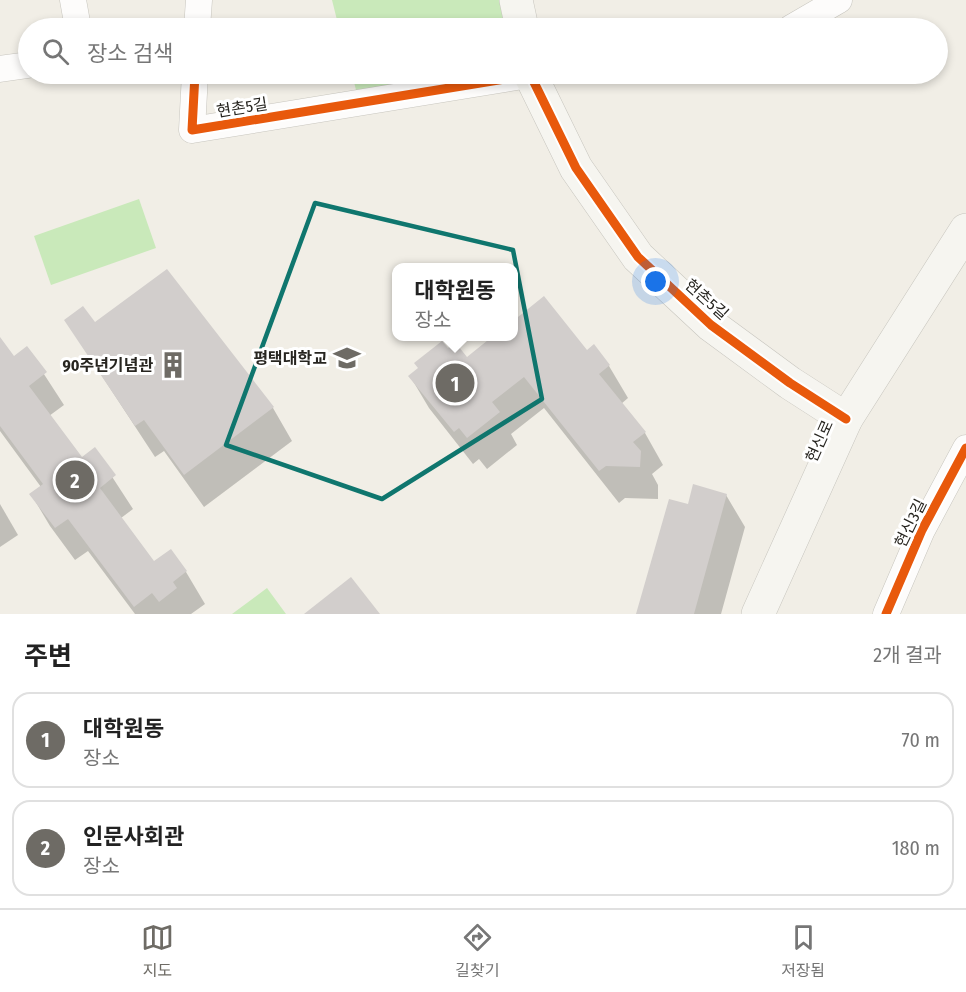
<!DOCTYPE html>
<html lang="ko">
<head>
<meta charset="utf-8">
<style>
	body { margin:0; font-family:"Fira Sans Condensed","Noto Sans KR",sans-serif; background:#f6f6f6; color:#222 }
	.you { position:absolute; left:656px; top:282px; width:21px; height:21px; margin:-15px; border:4px solid #fff; border-radius:50%; background:#1a73e8; box-shadow:0 0 0 9px #1a73e833 }
	.badge { display:grid; place-items:center; width:39px; height:39px; border-radius:50%; background:#6e6b65; color:#fff; font-size:20px; font-weight:700 }
	.pin { position:absolute; translate:-50% -50%; border:3px solid #fff; box-shadow:0 2px 6px #0006 }
	.popup { position:absolute; left:392px; top:263px; width:126px; height:78px; box-sizing:border-box; display:grid; place-content:center; border-radius:12px; background:#fff; filter:drop-shadow(0 2px 4px #0005); font-size:20px; white-space:nowrap; color:#767676 }
	.popup b { font-size:22px; color:#222 }
	.popup::after { content:''; position:absolute; left:50%; top:100%; margin-left:-12px; border:12px solid transparent; border-top-color:#fff }
	.list { margin:0; padding:0; list-style:none }
	h2 { display:flex; justify-content:space-between; align-items:center; height:78px; margin:0; padding:0 24px; font-size:26px }
	h2 small { font-size:20px; font-weight:400; color:#767676 }
	.list li { display:grid; grid-template-columns:39px 1fr auto; gap:18px; align-items:center; box-sizing:border-box; height:96px; margin:0 12px 12px; padding:0 12px; border:2px solid #e0e0e0; border-radius:18px }
	.list b { display:block; font-size:22px; white-space:nowrap }
	.list p { margin:0; font-size:20px; white-space:nowrap; color:#767676 }
	.list em { font-size:20px; font-style:normal; color:#767676 }
	.icon { flex:none; width:33px; height:33px; fill:none; stroke:currentColor; stroke-width:2; stroke-linecap:round; stroke-linejoin:round }
	.map { position:relative; flex:none; width:966px; height:614px; overflow:hidden }
	.search { position:absolute; background:#fff; box-shadow:0 3px 9px #0003; left:18px; right:18px; top:18px; height:66px; display:flex; align-items:center; gap:15px; box-sizing:border-box; padding:0 21px; border-radius:33px; color:#767676; font-size:22px }
	.sheet { height:294px; background:#fff }
	nav { display:flex; justify-content:space-around; align-items:center; box-sizing:border-box; height:84px; border-top:2px solid #e0e0e0; background:#fff; font-size:16px; color:#767676 }
	nav a { display:grid; justify-items:center; gap:3px }
	nav .on { color:#6e6b65 }
	.map>svg:first-child { display:block }
	.green { fill:#c9e9ba }
	.shadow { fill:#0003 }
	.building { fill:#d2cecc }
	.lines { fill:none; stroke-linecap:round; stroke-linejoin:round }
	.street-casing { stroke:#c7c5be; stroke-width:27 }
	.secondary-casing { stroke:#c7c5be; stroke-width:34 }
	.street { stroke:#fdfcfb; stroke-width:26 }
	.secondary { stroke:#f6f5f0; stroke-width:33 }
	.cycleway-casing { stroke:#fff; stroke-width:13 }
	.cycleway { stroke:#e8590c; stroke-width:9 }
	.marked { fill:none; stroke:#0f766e; stroke-width:4.5; stroke-linejoin:round }
	.labels { text-anchor:middle; stroke-width:6; stroke-linejoin:round; paint-order:stroke }
	.street-label { font-size:16px; fill:#272520; stroke:#fff }
	.poi-label { font-size:16px; font-weight:bold; fill:#272520; stroke:#fff; text-anchor:end }
</style>
</head>
<body>
<div class="map">
<svg width="966" height="614" viewBox="0 0 966 614">
	<rect width="100%" height="100%" fill="#f1eee6"/>
	<g class="green">
		<path d="M 332,0 L 503,0 L 508,28 L 339,28 Z"/>
		<path d="M 352,74 L 454,74 L 357,94 Z"/>
		<path d="M 139,199 L 156,248 L 51,285 L 34,236 Z"/>
		<path d="M 267,588 L 286,614 L 232,614 Z"/>
	</g>
	<g class="shadow">
		<path d="M 167,271 L 273,408 L 292,441 L 204,507 L 164,451 L 155,457 L 66,321 L 95,324 Z"/>
		<path d="M 594,346 L 609,366 L 628,398 L 621,404 L 645,433 L 663,465 L 652,474 L 658,485 L 658,499 L 625,498 L 619,503 L 544,408 L 511,434 L 517,445 L 487,469 L 479,459 L 473,464 L 429,408 L 410,376 L 448,350 L 467,359 L 586,352 Z"/>
		<path d="M 27,348 L 64,405 L 49,416 L 81,459 L 94,449 L 133,509 L 121,518 L 154,563 L 170,551 L 186,572 L 205,604 L 191,614 L 135,614 L 88,551 L 75,560 L 50,526 L 31,494 L 41,487 L 0,431 L 0,356 L 14,358 Z"/>
		<path d="M 726,495 L 745,527 L 721,614 L 637,614 L 670,501 L 690,506 Z"/>
		<path d="M 0,504 L 18,535 L 0,547 Z"/>
	</g>
	<g class="building">
		<path d="M 167,269 L 274,407 L 184,475 L 144,420 L 135,426 L 64,320 L 83,306 L 95,322 Z"/>
		<path d="M 544,296 L 587,350 L 594,344 L 610,365 L 599,374 L 646,432 L 633,442 L 641,451 L 640,467 L 606,466 L 599,471 L 524,377 L 492,402 L 500,412 L 467,438 L 459,428 L 454,432 L 408,376 L 418,368 L 414,363 L 442,341 L 448,348 L 455,342 L 467,357 L 493,336 L 513,336 L 513,321 Z"/>
		<path d="M 0,337 L 14,356 L 27,346 L 47,372 L 29,386 L 82,457 L 95,447 L 116,475 L 100,488 L 154,561 L 171,549 L 187,571 L 173,582 L 177,588 L 159,602 L 152,593 L 134,607 L 68,519 L 55,528 L 29,494 L 43,484 L 0,426 Z"/>
		<path d="M 693,484 L 727,494 L 694,614 L 636,614 L 669,499 L 688,504 Z"/>
		<path d="M 351,577 L 380,614 L 304,614 Z"/>
	</g>
	<g class="lines">
		<defs>
			<g id="street">
				<path d="M 73,0 L 78,28"/>
				<path d="M 197,28 L 199,0"/>
				<path d="M 791,28 L 839,0"/>
				<path d="M 0,69 L 28,65"/>
				<path d="M 195,74 L 192,130 L 535,74"/>
				<path d="M 886,614 L 922,530 L 966,448"/>
			</g>
			<g id="secondary">
				<path d="M 516,0 L 522,28"/>
				<path d="M 530,74 L 576,168 L 638,257 L 711,325 L 790,383 L 846,419"/>
				<path d="M 758,614 L 846,419 L 966,230"/>
			</g>
		</defs>
		<use href="#street" class="street-casing"/>
		<use href="#secondary" class="secondary-casing"/>
		<use href="#street" class="street"/>
		<use href="#secondary" class="secondary"/>
		<defs>
			<g id="cycleway">
				<path d="M 195,74 L 192,130 L 535,74"/>
				<path d="M 530,74 L 576,168 L 638,257 L 711,325 L 790,383 L 846,419"/>
				<path d="M 886,614 L 922,530 L 966,448"/>
			</g>
		</defs>
		<use href="#cycleway" class="cycleway-casing"/>
		<use href="#cycleway" class="cycleway"/>
	</g>
	<path class="marked" d="M 315,203 L 513,250 L 542,399 L 382,499 L 226,445 Z"/>
	<defs>
		<symbol id="university-bare" viewBox="-9 -9 18 18"><path d="M0-5L7-2L0 1L-7-2ZM-4 1L0 2.5L4 1V4Q0 6-4 4Z" fill="#6e6b65" stroke="#fff" stroke-width="2.5" paint-order="stroke"/></symbol>
		<symbol id="building-bare" viewBox="-9 -9 18 18"><path d="M-4-6H4V6H1V3H-1V6H-4ZM-2.5-4.3h1.7v1.8h-1.7ZM.8-4.3h1.7v1.8H.8ZM-2.5-1h1.7V.8h-1.7ZM.8-1h1.7V.8H.8Z" fill="#6e6b65" stroke="#fff" stroke-width="2.5" paint-order="stroke"/></symbol>
	</defs>
	<g fill-rule="evenodd">
		<use href="#university-bare" x="328" y="339" width="38" height="38"/>
		<use href="#building-bare" x="154" y="346" width="38" height="38"/>
	</g>
	<g class="labels">
		<g class="street-label">
			<text transform="translate(242 107) rotate(-9)" y="6">현촌5길</text>
			<text transform="translate(707 299) rotate(42)" y="6">현촌5길</text>
			<text transform="translate(819 441) rotate(-66)" y="6">현신로</text>
			<text transform="translate(910 523) rotate(-64)" y="6">현신3길</text>
		</g>
		<g class="poi-label">
			<text x="327" y="364">평택대학교</text>
			<text x="153" y="371">90주년기념관</text>
		</g>
	</g>
</svg>
<div class="you"></div>
<div class="pin badge" style="left:455px;top:383px">1</div>
<div class="popup"><b>대학원동</b>장소</div>
<div class="pin badge" style="left:75px;top:480px">2</div>
<div class="search"><svg class="icon" aria-label="search" viewBox="0 0 24 24"><circle cx="10" cy="10" r="6"/><path d="M15 15l6 6"/></svg>장소 검색</div>
</div>
<section class="sheet">
<h2>주변<small>2개 결과</small></h2>
<ul class="list">
<li><span class="badge">1</span><div><b>대학원동</b><p>장소</p></div><em>70 m</em></li>
<li><span class="badge">2</span><div><b>인문사회관</b><p>장소</p></div><em>180 m</em></li>
</ul>
</section>
<nav>
<a class="on"><svg class="icon" aria-label="map" viewBox="0 0 24 24"><path d="M3 6l6-2 6 2 6-2v14l-6 2-6-2-6 2zM9 4v14M15 6v14"/></svg>지도</a>
<a><svg class="icon" aria-label="directions" viewBox="0 0 24 24"><path d="M12 3l9 9-9 9-9-9zM9 14v-3h6M13 9l2 2-2 2"/></svg>길찾기</a>
<a><svg class="icon" aria-label="saved" viewBox="0 0 24 24"><path d="M7 4h10v16l-5-4-5 4z"/></svg>저장됨</a>
</nav>
</body>
</html>
